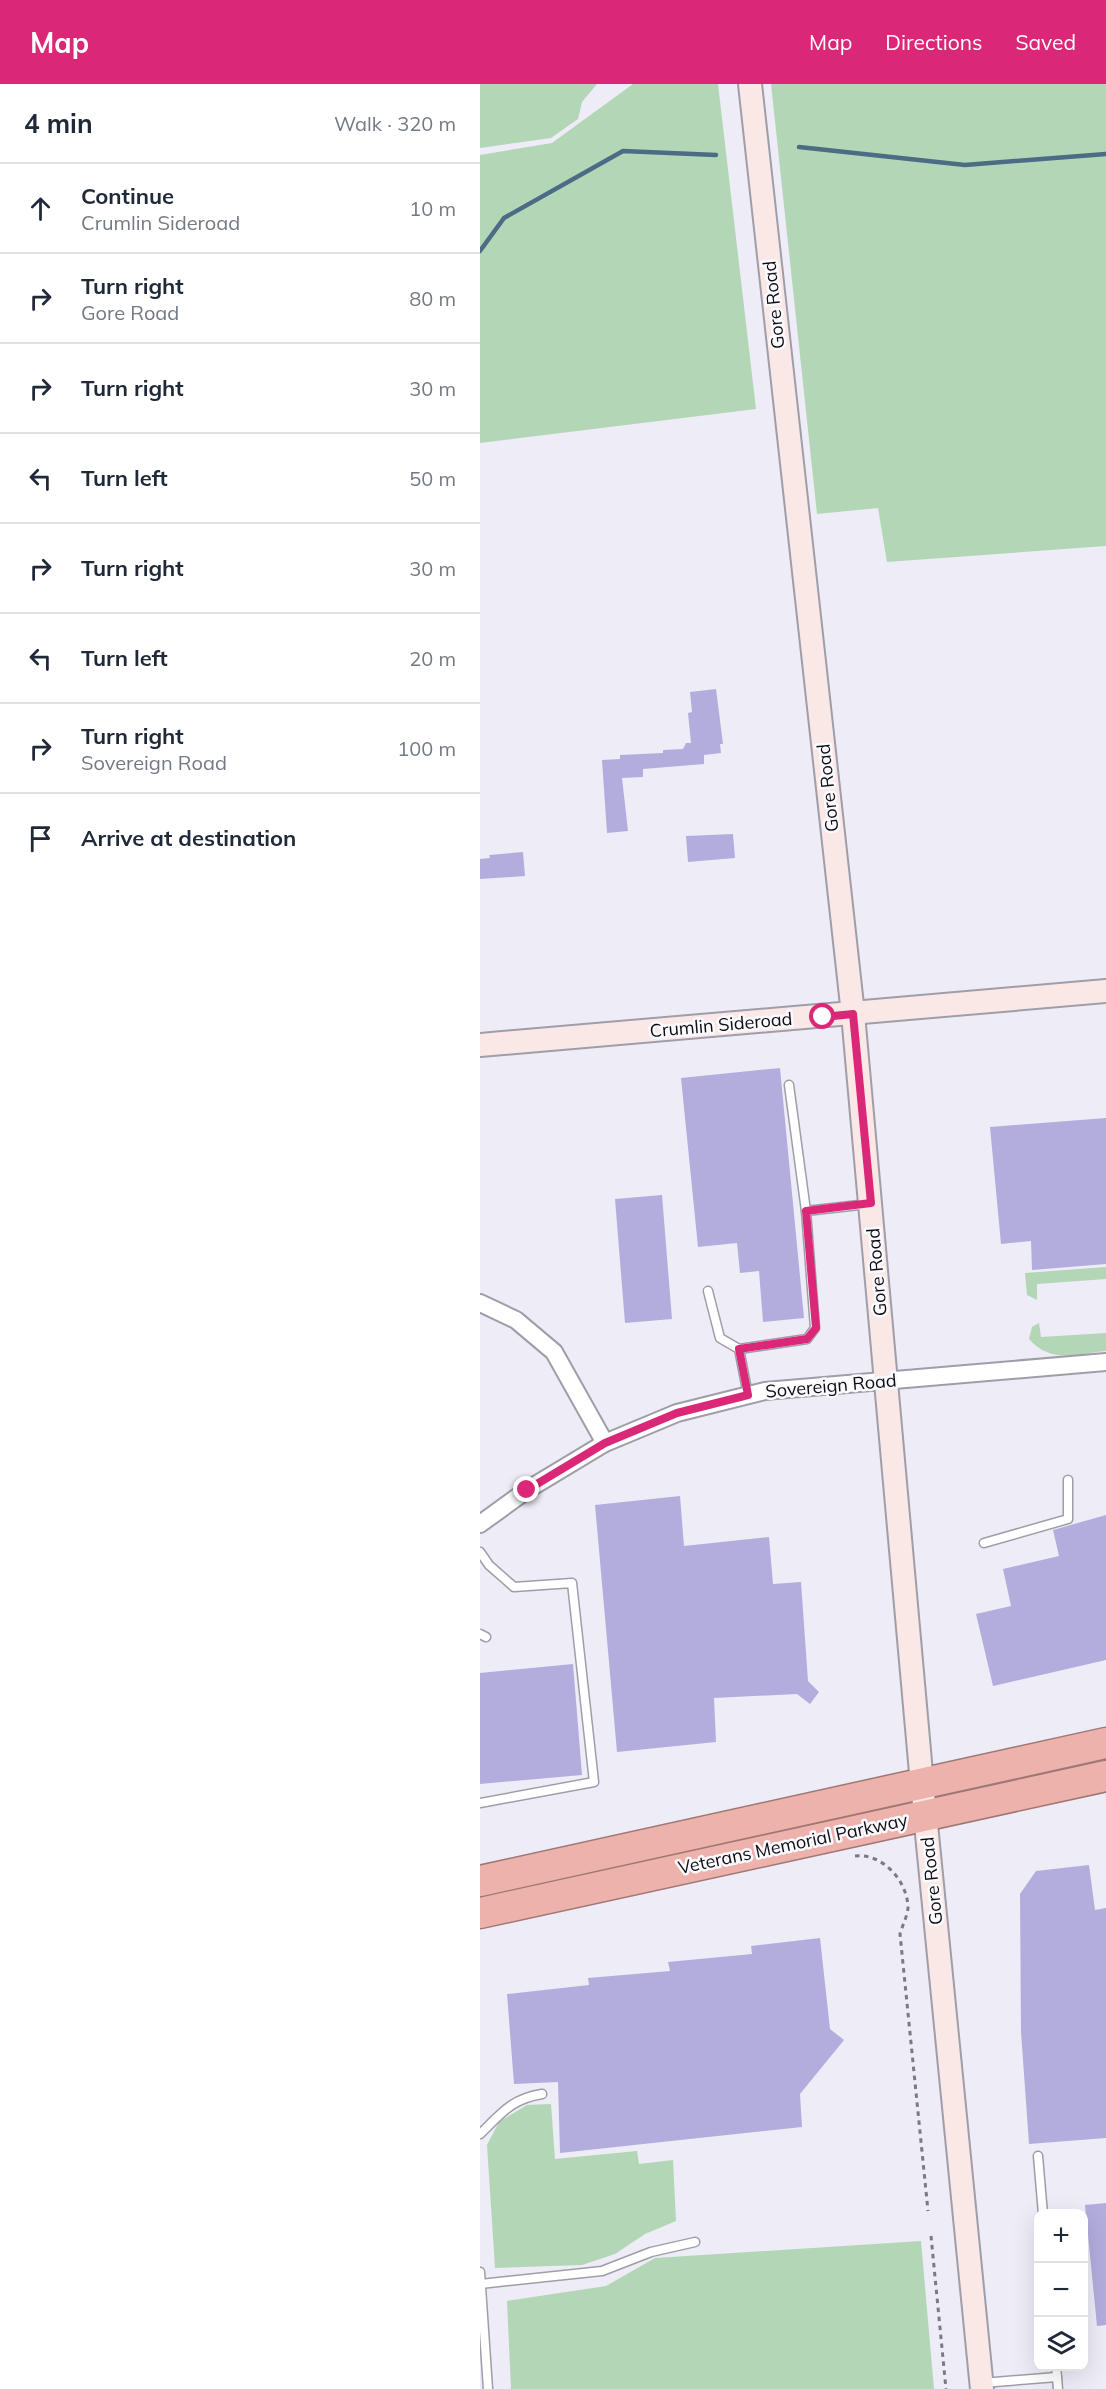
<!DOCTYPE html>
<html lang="en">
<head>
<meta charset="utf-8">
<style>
	body { margin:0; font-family:Mulish,sans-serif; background:#f2f2f3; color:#1f2937 }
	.controls { position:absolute; right:18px; bottom:18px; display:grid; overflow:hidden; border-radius:12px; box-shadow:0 6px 24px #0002 }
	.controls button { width:54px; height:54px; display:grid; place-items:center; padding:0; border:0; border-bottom:2px solid #e0e1e3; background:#fff; color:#1f2937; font:30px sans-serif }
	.stop { position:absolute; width:18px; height:18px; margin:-14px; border:4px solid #db2777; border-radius:50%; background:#fff }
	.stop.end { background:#db2777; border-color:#fff; box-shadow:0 2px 6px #0008 }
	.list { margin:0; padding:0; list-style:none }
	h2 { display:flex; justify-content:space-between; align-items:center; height:78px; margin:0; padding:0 24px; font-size:26px }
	h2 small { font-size:20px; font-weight:400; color:#747a83 }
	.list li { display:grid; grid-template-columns:39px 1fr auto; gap:18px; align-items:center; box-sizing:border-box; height:90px; padding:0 24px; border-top:2px solid #e0e1e3 }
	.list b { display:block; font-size:22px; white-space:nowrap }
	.list p { margin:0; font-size:20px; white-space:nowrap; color:#747a83 }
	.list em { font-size:20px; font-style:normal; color:#747a83 }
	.icon { flex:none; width:33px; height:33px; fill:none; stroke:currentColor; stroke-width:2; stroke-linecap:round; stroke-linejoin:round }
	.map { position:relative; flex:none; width:626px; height:2305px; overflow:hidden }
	header { display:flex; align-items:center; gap:36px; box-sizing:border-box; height:84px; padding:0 30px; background:#db2777; color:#fff }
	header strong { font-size:28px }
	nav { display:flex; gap:33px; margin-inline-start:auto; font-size:21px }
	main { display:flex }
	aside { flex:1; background:#fff }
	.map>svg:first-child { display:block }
	.green { fill:#b3d6b7 }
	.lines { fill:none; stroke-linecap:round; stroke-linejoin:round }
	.stream { stroke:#4c6b84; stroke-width:4.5 }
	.building { fill:#b3adde }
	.lane-casing { stroke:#9f9ea8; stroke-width:11 }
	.street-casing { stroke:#9f9ea8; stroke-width:20 }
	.secondary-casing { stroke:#9f9ea8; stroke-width:26 }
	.highway-casing { stroke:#9f7875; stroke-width:33 }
	.path { stroke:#7b7a81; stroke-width:3; stroke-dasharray:4.5 4.5; stroke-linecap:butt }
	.lane { stroke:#fff; stroke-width:8 }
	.street { stroke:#fff; stroke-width:16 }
	.secondary { stroke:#fae8e6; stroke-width:22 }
	.highway { stroke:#eeb2ac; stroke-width:30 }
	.route { stroke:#db2777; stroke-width:8 }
	.labels { text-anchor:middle; stroke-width:5; stroke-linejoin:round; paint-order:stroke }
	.street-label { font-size:18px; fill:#0d0c10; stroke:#fafafe }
</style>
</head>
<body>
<header>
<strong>Map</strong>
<nav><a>Map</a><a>Directions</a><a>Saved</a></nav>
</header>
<main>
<aside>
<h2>4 min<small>Walk · 320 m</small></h2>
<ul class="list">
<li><svg class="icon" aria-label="ahead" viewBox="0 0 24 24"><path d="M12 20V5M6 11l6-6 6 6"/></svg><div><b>Continue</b><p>Crumlin Sideroad</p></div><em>10 m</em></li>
<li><svg class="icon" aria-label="right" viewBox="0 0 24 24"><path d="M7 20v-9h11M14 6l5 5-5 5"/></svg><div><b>Turn right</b><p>Gore Road</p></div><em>80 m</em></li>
<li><svg class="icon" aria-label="right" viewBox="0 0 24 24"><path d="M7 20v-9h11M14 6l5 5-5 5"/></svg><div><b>Turn right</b></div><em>30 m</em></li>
<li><svg class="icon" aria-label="left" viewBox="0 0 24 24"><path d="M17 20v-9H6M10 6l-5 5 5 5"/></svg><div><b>Turn left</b></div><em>50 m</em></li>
<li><svg class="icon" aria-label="right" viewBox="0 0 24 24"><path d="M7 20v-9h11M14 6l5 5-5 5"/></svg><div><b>Turn right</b></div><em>30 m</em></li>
<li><svg class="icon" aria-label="left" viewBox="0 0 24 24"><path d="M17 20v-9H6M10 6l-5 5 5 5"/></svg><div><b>Turn left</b></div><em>20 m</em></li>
<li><svg class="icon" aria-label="right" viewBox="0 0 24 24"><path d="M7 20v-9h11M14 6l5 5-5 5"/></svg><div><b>Turn right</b><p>Sovereign Road</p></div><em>100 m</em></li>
<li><svg class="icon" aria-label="arrive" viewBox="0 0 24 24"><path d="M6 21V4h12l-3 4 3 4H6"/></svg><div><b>Arrive at destination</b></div></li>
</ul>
</aside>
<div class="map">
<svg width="626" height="2305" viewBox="0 0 626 2305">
	<rect width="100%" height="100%" fill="#edecf7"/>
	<g class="green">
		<path d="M 0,0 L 117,0 L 102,18 L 98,35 L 71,54 L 0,64 Z"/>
		<path d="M 153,0 L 238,0 L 276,325 L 0,359 L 0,71 L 72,59 Z"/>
		<path d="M 291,0 L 626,0 L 626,462 L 407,478 L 398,424 L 337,430 Z"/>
		<path d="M 626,1183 L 626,1195 L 557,1200 L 557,1216 L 547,1211 L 545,1189 Z"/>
		<path d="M 559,1239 L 561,1253 L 626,1249 L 626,1267 C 596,1270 571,1280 549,1255 L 552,1243 Z"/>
		<path d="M 71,2020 L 75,2075 L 157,2067 L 159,2080 L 193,2076 L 196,2137 L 165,2150 L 135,2170 L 102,2181 L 15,2184 L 7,2061 L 19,2038 L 47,2021 Z"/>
		<path d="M 441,2157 L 454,2305 L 31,2305 L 27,2217 L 126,2202 L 175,2174 Z"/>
	</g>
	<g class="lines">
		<g class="stream">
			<path d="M 319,63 L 485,81 L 626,70"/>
			<path d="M 0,167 L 24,134 L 143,67 L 236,71"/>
		</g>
	</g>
	<g class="building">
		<path d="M 236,605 L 243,660 L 240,660 L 241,669 L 224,671 L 224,680 L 163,685 L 163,693 L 142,694 L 148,747 L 127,749 L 122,676 L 140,675 L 140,671 L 183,669 L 183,666 L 203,665 L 206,659 L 211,659 L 208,629 L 212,628 L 210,608 Z"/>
		<path d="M 253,750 L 255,774 L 208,778 L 206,752 Z"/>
		<path d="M 43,768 L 45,792 L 0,795 L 0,775 L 10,774 L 9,771 Z"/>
		<path d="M 300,984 L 324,1234 L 283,1238 L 279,1187 L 260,1189 L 257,1159 L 218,1163 L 201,994 Z"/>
		<path d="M 626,1034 L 626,1180 L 552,1186 L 551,1157 L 521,1160 L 510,1043 Z"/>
		<path d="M 182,1111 L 192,1235 L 145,1239 L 135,1115 Z"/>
		<path d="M 200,1412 L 204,1462 L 289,1453 L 293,1500 L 321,1498 L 328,1597 L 339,1608 L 330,1620 L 317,1610 L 234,1614 L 236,1658 L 137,1668 L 115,1421 Z"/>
		<path d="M 626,1431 L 626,1576 L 513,1602 L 496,1530 L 531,1522 L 523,1485 L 579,1472 L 573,1446 Z"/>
		<path d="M 93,1580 L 102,1691 L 0,1700 L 0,1589 Z"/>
		<path d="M 609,1781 L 615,1826 L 626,1824 L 626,2054 L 549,2060 L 541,1948 L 540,1810 L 556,1787 Z"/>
		<path d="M 340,1854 L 350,1945 L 364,1956 L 320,2010 L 322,2043 L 80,2069 L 78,1998 L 34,2000 L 27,1910 L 109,1901 L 108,1894 L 190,1887 L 188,1878 L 272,1870 L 271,1862 Z"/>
		<path d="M 626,2119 L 626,2241 L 617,2242 L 605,2121 Z"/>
	</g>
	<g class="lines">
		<defs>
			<g id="lane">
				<path d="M 326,1127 L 388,1120"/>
				<path d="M 228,1207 L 240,1254 L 259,1265 L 268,1311"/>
				<path d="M 259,1265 L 327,1255 L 335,1244 L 326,1127 L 309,1001"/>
				<path d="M 504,1459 L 588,1435 L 588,1396"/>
				<path d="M 0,1468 L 9,1481 L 34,1503 L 92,1499 L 114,1698 L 0,1719"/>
				<path d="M 0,1550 L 6,1553"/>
				<path d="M 0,2050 C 22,2029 31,2015 62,2010"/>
				<path d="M 558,2072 L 563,2130"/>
				<path d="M 0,2188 L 8,2305"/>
				<path d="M 0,2200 L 122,2187 L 171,2168 L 215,2158"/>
				<path d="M 576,2282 L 578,2305"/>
				<path d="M 502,2299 L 577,2293"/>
			</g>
			<g id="street">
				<path d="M 0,1219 L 36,1236 L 74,1268 L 125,1359"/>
				<path d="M 0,1440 L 47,1406 L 125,1359 L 197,1329 L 285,1307 L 626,1278"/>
			</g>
			<g id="secondary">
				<path d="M 270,0 L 373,930 L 442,1700 L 502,2305"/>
				<path d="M 0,961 L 626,907"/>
			</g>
			<g id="highway">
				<path d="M 0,1797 L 626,1659"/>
				<path d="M 0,1829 L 626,1692"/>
			</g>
		</defs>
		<use href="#lane" class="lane-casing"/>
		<use href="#street" class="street-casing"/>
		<use href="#secondary" class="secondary-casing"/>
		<use href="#highway" class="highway-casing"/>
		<g class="path">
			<path d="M 375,1772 C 402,1769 427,1796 428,1823 C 428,1831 422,1842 420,1850 L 448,2127"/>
			<path d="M 451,2152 L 466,2305"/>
		</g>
		<use href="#lane" class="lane"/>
		<use href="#street" class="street"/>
		<use href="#secondary" class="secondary"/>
		<use href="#highway" class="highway"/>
	</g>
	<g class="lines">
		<path class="route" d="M 47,1406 L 125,1359 L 197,1329 L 268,1311 L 259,1265 L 327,1255 L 336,1244 L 326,1127 L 391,1119 L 373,930 L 343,933"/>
	</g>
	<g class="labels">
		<g class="street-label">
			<text transform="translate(294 221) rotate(-96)" y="6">Gore Road</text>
			<text transform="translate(348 704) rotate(-96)" y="6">Gore Road</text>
			<text transform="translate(241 941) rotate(-5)" y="6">Crumlin Sideroad</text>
			<text transform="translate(397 1188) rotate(-95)" y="6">Gore Road</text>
			<text transform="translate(351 1302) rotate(-5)" y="6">Sovereign Road</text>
			<text transform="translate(313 1760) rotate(-12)" y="6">Veterans Memorial Parkway</text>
			<text transform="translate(452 1797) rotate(-96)" y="6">Gore Road</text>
		</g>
	</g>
</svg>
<div class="controls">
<button>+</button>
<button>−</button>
<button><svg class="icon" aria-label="layers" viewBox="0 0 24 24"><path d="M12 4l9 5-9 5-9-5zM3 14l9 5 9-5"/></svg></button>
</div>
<div class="stop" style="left:343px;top:933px"></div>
<div class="stop end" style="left:47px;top:1406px"></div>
</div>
</main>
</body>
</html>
